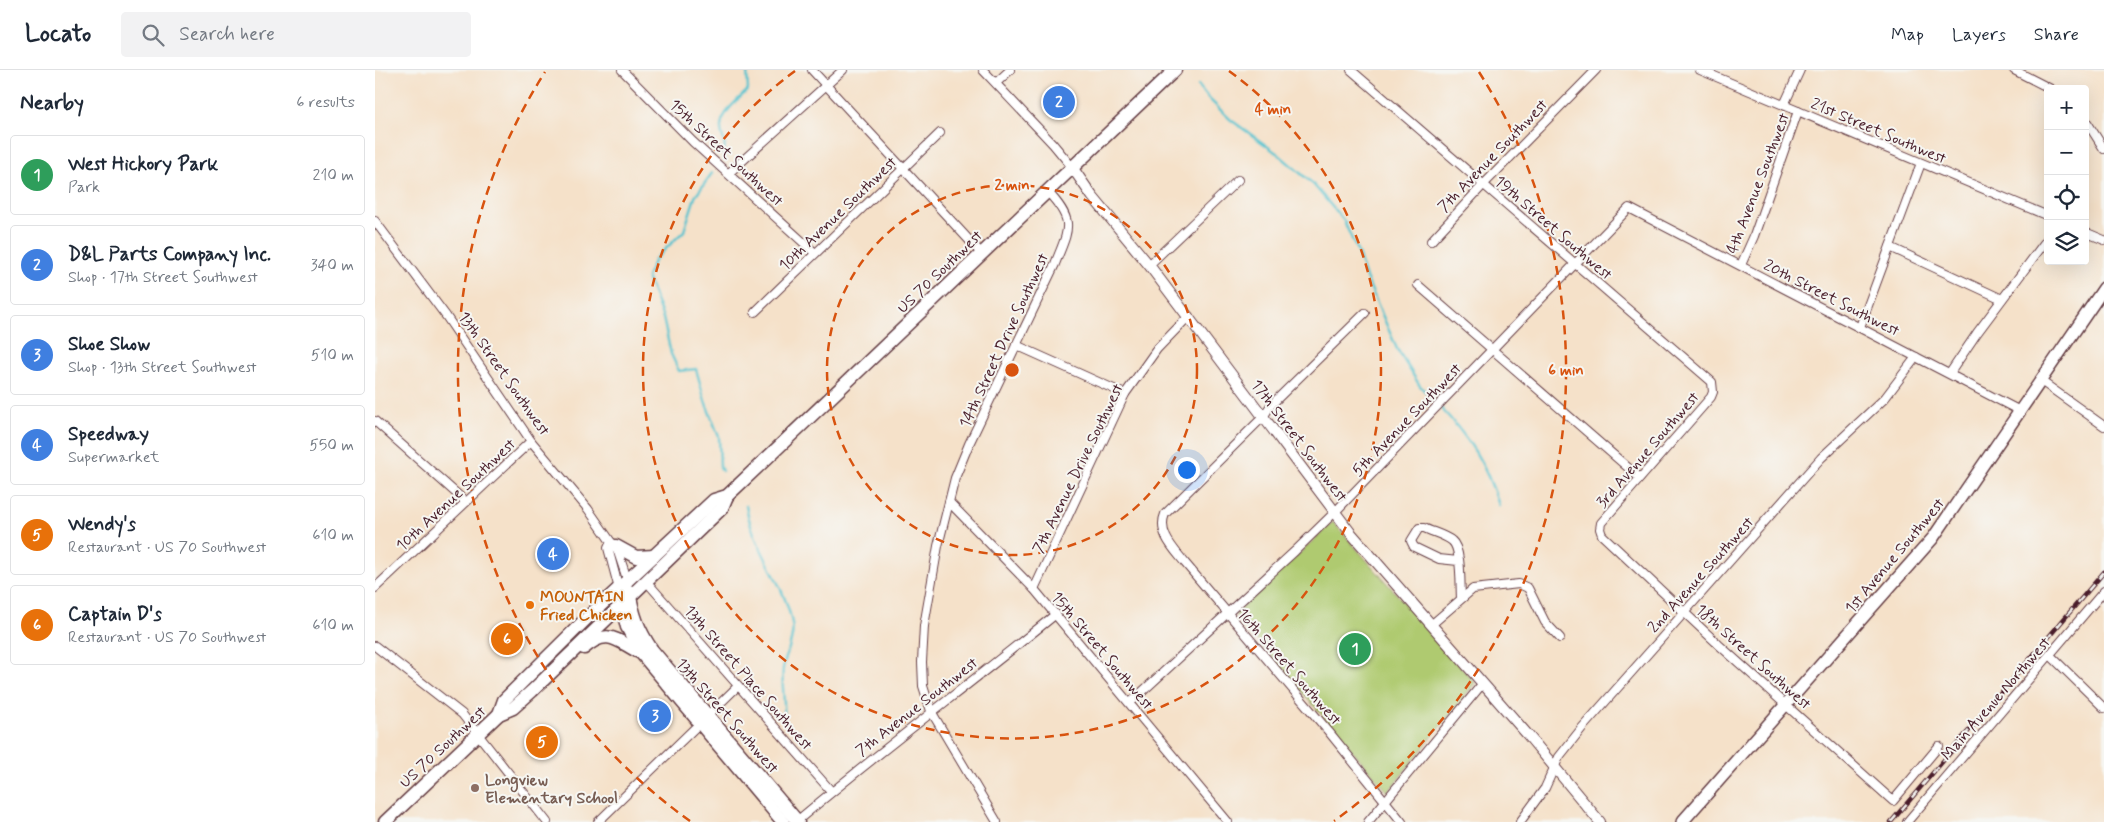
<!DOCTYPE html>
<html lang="en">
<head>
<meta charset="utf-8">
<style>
	body { margin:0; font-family:Mynerve,sans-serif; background:#f2f2f3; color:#1f2937 }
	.controls { position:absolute; right:15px; top:15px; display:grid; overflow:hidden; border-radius:5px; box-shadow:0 5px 20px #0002 }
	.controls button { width:45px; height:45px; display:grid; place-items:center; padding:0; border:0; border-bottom:1px solid #e0e1e3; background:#fff; color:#1f2937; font:25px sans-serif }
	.you { position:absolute; left:811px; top:399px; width:18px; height:18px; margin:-12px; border:4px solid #fff; border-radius:50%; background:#1a73e8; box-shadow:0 0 0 8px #1a73e833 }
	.badge { display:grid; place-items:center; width:32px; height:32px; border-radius:50%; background:#2563eb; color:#fff; font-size:16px; font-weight:700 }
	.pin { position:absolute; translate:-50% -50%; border:2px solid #fff; box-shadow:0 1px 5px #0006 }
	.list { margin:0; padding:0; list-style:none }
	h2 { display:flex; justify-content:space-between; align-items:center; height:65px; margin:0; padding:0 20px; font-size:21px }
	h2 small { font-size:16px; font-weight:400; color:#747a83 }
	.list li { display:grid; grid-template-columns:32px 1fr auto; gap:15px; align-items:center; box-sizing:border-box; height:80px; margin:0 10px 10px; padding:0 10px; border:1px solid #e0e1e3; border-radius:5px }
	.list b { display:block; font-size:19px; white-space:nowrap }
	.list p { margin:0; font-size:16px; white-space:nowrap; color:#747a83 }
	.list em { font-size:16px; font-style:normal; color:#747a83 }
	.icon { flex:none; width:28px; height:28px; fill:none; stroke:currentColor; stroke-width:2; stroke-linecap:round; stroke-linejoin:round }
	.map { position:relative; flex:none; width:1729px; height:752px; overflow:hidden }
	header { display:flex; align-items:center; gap:30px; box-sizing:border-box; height:70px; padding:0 25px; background:#fff; border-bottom:1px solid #e0e1e3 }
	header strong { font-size:24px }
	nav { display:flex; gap:28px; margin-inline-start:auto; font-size:18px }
	.search { width:350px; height:45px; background:#f2f2f3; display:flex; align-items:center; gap:12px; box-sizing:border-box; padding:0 18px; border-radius:5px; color:#747a83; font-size:19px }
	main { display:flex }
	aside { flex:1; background:#fff }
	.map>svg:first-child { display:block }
	.green { fill:#afca70; stroke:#7c744e }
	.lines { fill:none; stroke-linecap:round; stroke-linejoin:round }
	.stream { stroke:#57c3cf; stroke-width:2.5 }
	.minor-casing { stroke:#643c43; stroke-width:10 }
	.tertiary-casing { stroke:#643c43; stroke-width:12 }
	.secondary-casing { stroke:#643c43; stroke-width:14 }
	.primary-casing { stroke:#643c43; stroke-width:15 }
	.minor { stroke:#fff; stroke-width:8 }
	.tertiary { stroke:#fff; stroke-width:10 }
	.secondary { stroke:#fff; stroke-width:11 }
	.primary { stroke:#fff; stroke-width:12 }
	.rail-casing { stroke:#4a1f2b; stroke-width:4.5 }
	.rail { stroke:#f6f6f2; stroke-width:2.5; stroke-dasharray:8; stroke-linecap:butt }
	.ring { fill:none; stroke:#d8530f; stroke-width:2.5; stroke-dasharray:9 6 }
	.food-dot { fill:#e8710a; stroke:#f6f6f2; stroke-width:2 }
	.education-dot { fill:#8d6e63; stroke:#f6f6f2; stroke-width:2 }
	.labels { text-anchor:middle; stroke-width:4; stroke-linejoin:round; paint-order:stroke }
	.street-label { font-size:16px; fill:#4a1f2b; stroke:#f6f6f2 }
	.food-label { font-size:16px; font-weight:bold; fill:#c56008; stroke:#f6f6f2; text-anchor:start }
	.education-label { font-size:16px; font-weight:bold; fill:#785e54; stroke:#f6f6f2; text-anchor:start }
	.centre { fill:#d8530f; stroke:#f6f6f2; stroke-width:2.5 }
	.ring-label { font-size:15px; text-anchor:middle; font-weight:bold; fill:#d8530f; stroke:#f6f6f2; stroke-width:4; stroke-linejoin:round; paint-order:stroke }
</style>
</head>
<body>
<header>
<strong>Locato</strong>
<div class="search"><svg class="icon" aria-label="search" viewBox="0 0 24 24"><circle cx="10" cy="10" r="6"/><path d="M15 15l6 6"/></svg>Search here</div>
<nav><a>Map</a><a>Layers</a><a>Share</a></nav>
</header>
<main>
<aside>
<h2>Nearby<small>6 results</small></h2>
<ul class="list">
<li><span class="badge" style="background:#2e9e5b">1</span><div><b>West Hickory Park</b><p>Park</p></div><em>210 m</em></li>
<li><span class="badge" style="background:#3f7fe0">2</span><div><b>D&amp;L Parts Company Inc.</b><p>Shop · 17th Street Southwest</p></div><em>340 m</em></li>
<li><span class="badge" style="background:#3f7fe0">3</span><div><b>Shoe Show</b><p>Shop · 13th Street Southwest</p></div><em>510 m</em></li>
<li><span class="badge" style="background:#3f7fe0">4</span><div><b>Speedway</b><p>Supermarket</p></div><em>550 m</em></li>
<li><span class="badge" style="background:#e8710a">5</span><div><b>Wendy's</b><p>Restaurant · US 70 Southwest</p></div><em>610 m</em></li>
<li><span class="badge" style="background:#e8710a">6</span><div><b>Captain D's</b><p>Restaurant · US 70 Southwest</p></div><em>610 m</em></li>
</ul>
</aside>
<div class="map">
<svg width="1729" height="752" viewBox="0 0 1729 752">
	<rect width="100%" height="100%" fill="#f6f6f2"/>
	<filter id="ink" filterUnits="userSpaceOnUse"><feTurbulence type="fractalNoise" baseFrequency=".02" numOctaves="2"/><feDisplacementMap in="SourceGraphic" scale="10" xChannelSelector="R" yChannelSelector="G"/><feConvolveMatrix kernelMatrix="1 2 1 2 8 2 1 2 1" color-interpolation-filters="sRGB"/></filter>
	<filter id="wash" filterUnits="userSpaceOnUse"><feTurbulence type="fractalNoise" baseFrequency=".0096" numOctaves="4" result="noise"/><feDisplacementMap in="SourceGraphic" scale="20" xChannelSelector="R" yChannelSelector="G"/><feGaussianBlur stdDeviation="1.12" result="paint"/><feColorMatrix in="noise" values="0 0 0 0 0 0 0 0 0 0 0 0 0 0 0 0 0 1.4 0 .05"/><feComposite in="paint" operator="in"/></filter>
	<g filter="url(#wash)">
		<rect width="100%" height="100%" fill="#f5e1c9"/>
		<path class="green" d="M 958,452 L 1100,613 L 1013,722 L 860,544 Z"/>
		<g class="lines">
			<g class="stream">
				<path d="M 823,15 L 834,29 L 856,50 L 903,84 L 938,114 L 969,151 L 982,181 L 990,205 L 1022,279 L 1045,316 L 1062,333"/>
				<path d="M 348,84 C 353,74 345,66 346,56 C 347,42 364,29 373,20 L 372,0"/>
				<path d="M 337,103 L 320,127 L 309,161 L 280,189 L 272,207 L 288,248 L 296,284 L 304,301 L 321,299 L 330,331 L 344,367 L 345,397 L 347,401"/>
				<path d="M 1065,337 C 1095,369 1110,393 1124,435"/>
				<path d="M 371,436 C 378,478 409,511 417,553 C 420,567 411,584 408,598 C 406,613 410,628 409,644"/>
			</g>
		</g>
	</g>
	<g filter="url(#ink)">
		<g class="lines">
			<defs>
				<g id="minor">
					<path d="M 247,0 L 318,72 L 440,183"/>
					<path d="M 437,0 L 606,183"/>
					<path d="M 608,0 L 678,74 L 697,97"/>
					<path d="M 976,0 L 1337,312 L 1338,322 L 1336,327 L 1226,453 L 1225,459 L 1227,465 L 1344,575 L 1518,731 L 1564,676"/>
					<path d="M 1325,0 L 1673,146"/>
					<path d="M 1639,0 L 1676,19"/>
					<path d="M 621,13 L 635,0"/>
					<path d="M 1409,35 L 1425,0"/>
					<path d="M 1710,49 L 1729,79"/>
					<path d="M 354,103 L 468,0"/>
					<path d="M 0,151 L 71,246 L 156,371 L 213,439 L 236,472 L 241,476 L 253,512"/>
					<path d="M 1710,162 L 1729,170"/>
					<path d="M 1056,171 L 1109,114 L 1221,0"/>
					<path d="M 1515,177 L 1627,229"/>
					<path d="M 774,195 L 863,110"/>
					<path d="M 1366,195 L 1379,166 L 1423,41"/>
					<path d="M 1043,215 L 1265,408"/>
					<path d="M 380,242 L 565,63"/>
					<path d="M 990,243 L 896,335 L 888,347 L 790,444 C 782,463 799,479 810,493 L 954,662 L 1027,752"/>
					<path d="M 1485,257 L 1546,93"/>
					<path d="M 641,275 L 750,324"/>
					<path d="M 1575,303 L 1602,263 L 1673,168"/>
					<path d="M 1666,311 L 1729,356"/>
					<path d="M 0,351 L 91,432"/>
					<path d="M 574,432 L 659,519 L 853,752"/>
					<path d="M 236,472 L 233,478 L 244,519"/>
					<path d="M 1083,491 L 1064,489 L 1039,477 L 1036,471 L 1044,458 L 1049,458 C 1057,462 1070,465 1077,471 C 1087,479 1085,515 1086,528"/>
					<path d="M 271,511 L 456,721"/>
					<path d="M 0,518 L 156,371"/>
					<path d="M 659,519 L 750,324 L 782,279 L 814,246"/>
					<path d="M 1056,555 L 1098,519 L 1144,514 L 1153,518 L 1170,552 L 1185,568"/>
					<path d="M 0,576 L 87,644 L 172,752"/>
					<path d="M 1675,585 L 1729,638"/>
					<path d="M 755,633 L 920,481 L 960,442 L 1254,138 L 1645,341"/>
					<path d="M 422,751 C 506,680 595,614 681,544"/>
					<path d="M 223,752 L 363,616"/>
					<path d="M 622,752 L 556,641 L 548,616 L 547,592 L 549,556 L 563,476 L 580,408 L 594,374 L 680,194 C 694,158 701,152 672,121"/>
					<path d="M 993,752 L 1108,613"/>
					<path d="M 1145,752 L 1170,718 L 1184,687 L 1207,658 L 1446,388 L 1510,328 L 1541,287"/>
					<path d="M 1532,752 L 1729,521"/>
				</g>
				<path id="tertiary" d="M 697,97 L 717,126 L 774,195 L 975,462 L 1152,664 L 1225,752"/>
				<path id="secondary" d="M 1307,752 L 1558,468 L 1729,218"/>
				<g id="primary">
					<path d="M 241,476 L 261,487 L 279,486"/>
					<path d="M 254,521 C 258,545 263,559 277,580 L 423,752"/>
					<path d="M 245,529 L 252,557 L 266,583 L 408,752"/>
					<path d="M 209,578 C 233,557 242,571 264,582"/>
					<path d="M 124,644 L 129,630 L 213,547 L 339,430 L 352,426 L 800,0"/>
					<path d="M 10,752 L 124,644 L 138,638 L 157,621 L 347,438 L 352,426"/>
				</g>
			</defs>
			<use href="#minor" class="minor-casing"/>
			<use href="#tertiary" class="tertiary-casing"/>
			<use href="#secondary" class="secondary-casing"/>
			<use href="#primary" class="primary-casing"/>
			<use href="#minor" class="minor"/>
			<use href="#tertiary" class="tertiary"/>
			<use href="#secondary" class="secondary"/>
			<use href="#primary" class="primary"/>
			<defs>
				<path id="rail" d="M 1516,752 L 1729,502"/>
			</defs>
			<use href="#rail" class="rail-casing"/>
			<use href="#rail" class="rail"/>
		</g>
	</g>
	<g class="ring">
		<circle cx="637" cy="300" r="185"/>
		<path d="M854 1A369 369 0 1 1 420 1"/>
		<path d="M315 751A554 554 0 0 1 170 2M1104 2A554 554 0 0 1 959 751"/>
	</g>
	<circle class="food-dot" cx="155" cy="535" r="5"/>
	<circle class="education-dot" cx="100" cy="718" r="5"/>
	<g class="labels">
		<g class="street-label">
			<text transform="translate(1504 60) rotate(23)" y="6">21st Street Southwest</text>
			<text transform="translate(352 82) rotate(43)" y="6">15th Street Southwest</text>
			<text transform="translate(1117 85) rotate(-46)" y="6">7th Avenue Southwest</text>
			<text transform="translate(1382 113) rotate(-69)" y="6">4th Avenue Southwest</text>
			<text transform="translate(462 143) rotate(-44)" y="6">10th Avenue Southwest</text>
			<text transform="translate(1179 157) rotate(41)" y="6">19th Street Southwest</text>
			<text transform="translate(564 201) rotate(-44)" y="6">US 70 Southwest</text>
			<text transform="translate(1457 227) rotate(27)" y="6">20th Street Southwest</text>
			<text transform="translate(628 270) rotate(-65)" y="6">14th Street Drive Southwest</text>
			<text transform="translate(130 303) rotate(55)" y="6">13th Street Southwest</text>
			<text transform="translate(1031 349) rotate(-46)" y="6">5th Avenue Southwest</text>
			<text transform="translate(925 370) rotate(53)" y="6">17th Street Southwest</text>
			<text transform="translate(1272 379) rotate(-49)" y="6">3rd Avenue Southwest</text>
			<text transform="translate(702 398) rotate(-64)" y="6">7th Avenue Drive Southwest</text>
			<text transform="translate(80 424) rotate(-43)" y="6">10th Avenue Southwest</text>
			<text transform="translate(1519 485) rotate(-50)" y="6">1st Avenue Southwest</text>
			<text transform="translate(1325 504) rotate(-48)" y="6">2nd Avenue Southwest</text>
			<text transform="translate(728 580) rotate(50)" y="6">15th Street Southwest</text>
			<text transform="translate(1379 586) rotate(42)" y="6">18th Street Southwest</text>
			<text transform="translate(915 596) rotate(49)" y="6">16th Street Southwest</text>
			<text transform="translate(374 607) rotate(49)" y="6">13th Street Place Southwest</text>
			<text transform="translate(1620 628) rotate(-49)" y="6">Main Avenue Northwest</text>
			<text transform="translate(541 636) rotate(-38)" y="6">7th Avenue Southwest</text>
			<text transform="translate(353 645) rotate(49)" y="6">13th Street Southwest</text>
			<text transform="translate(67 676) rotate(-43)" y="6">US 70 Southwest</text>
		</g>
		<g class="food-label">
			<text x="165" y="532">MOUNTAIN<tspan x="165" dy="18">Fried Chicken</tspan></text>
		</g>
		<g class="education-label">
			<text x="110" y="715">Longview<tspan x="110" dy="18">Elementary School</tspan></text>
		</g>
	</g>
	<circle cx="637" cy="300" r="8" class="centre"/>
	<g class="ring-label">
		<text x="898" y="44">4 min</text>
		<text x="637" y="120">2 min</text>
		<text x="1191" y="305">6 min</text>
	</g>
</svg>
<div class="controls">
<button>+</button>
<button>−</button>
<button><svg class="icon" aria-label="locate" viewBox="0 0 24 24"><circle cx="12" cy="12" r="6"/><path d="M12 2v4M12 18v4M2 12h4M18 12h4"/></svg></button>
<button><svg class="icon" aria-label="layers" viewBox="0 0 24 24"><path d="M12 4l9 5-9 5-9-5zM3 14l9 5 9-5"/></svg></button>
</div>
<div class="you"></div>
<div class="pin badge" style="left:980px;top:579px;background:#2e9e5b">1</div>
<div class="pin badge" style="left:684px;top:32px;background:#3f7fe0">2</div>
<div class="pin badge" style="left:280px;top:646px;background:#3f7fe0">3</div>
<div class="pin badge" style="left:178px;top:484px;background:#3f7fe0">4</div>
<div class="pin badge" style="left:167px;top:672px;background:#e8710a">5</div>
<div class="pin badge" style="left:132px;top:569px;background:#e8710a">6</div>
</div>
</main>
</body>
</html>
